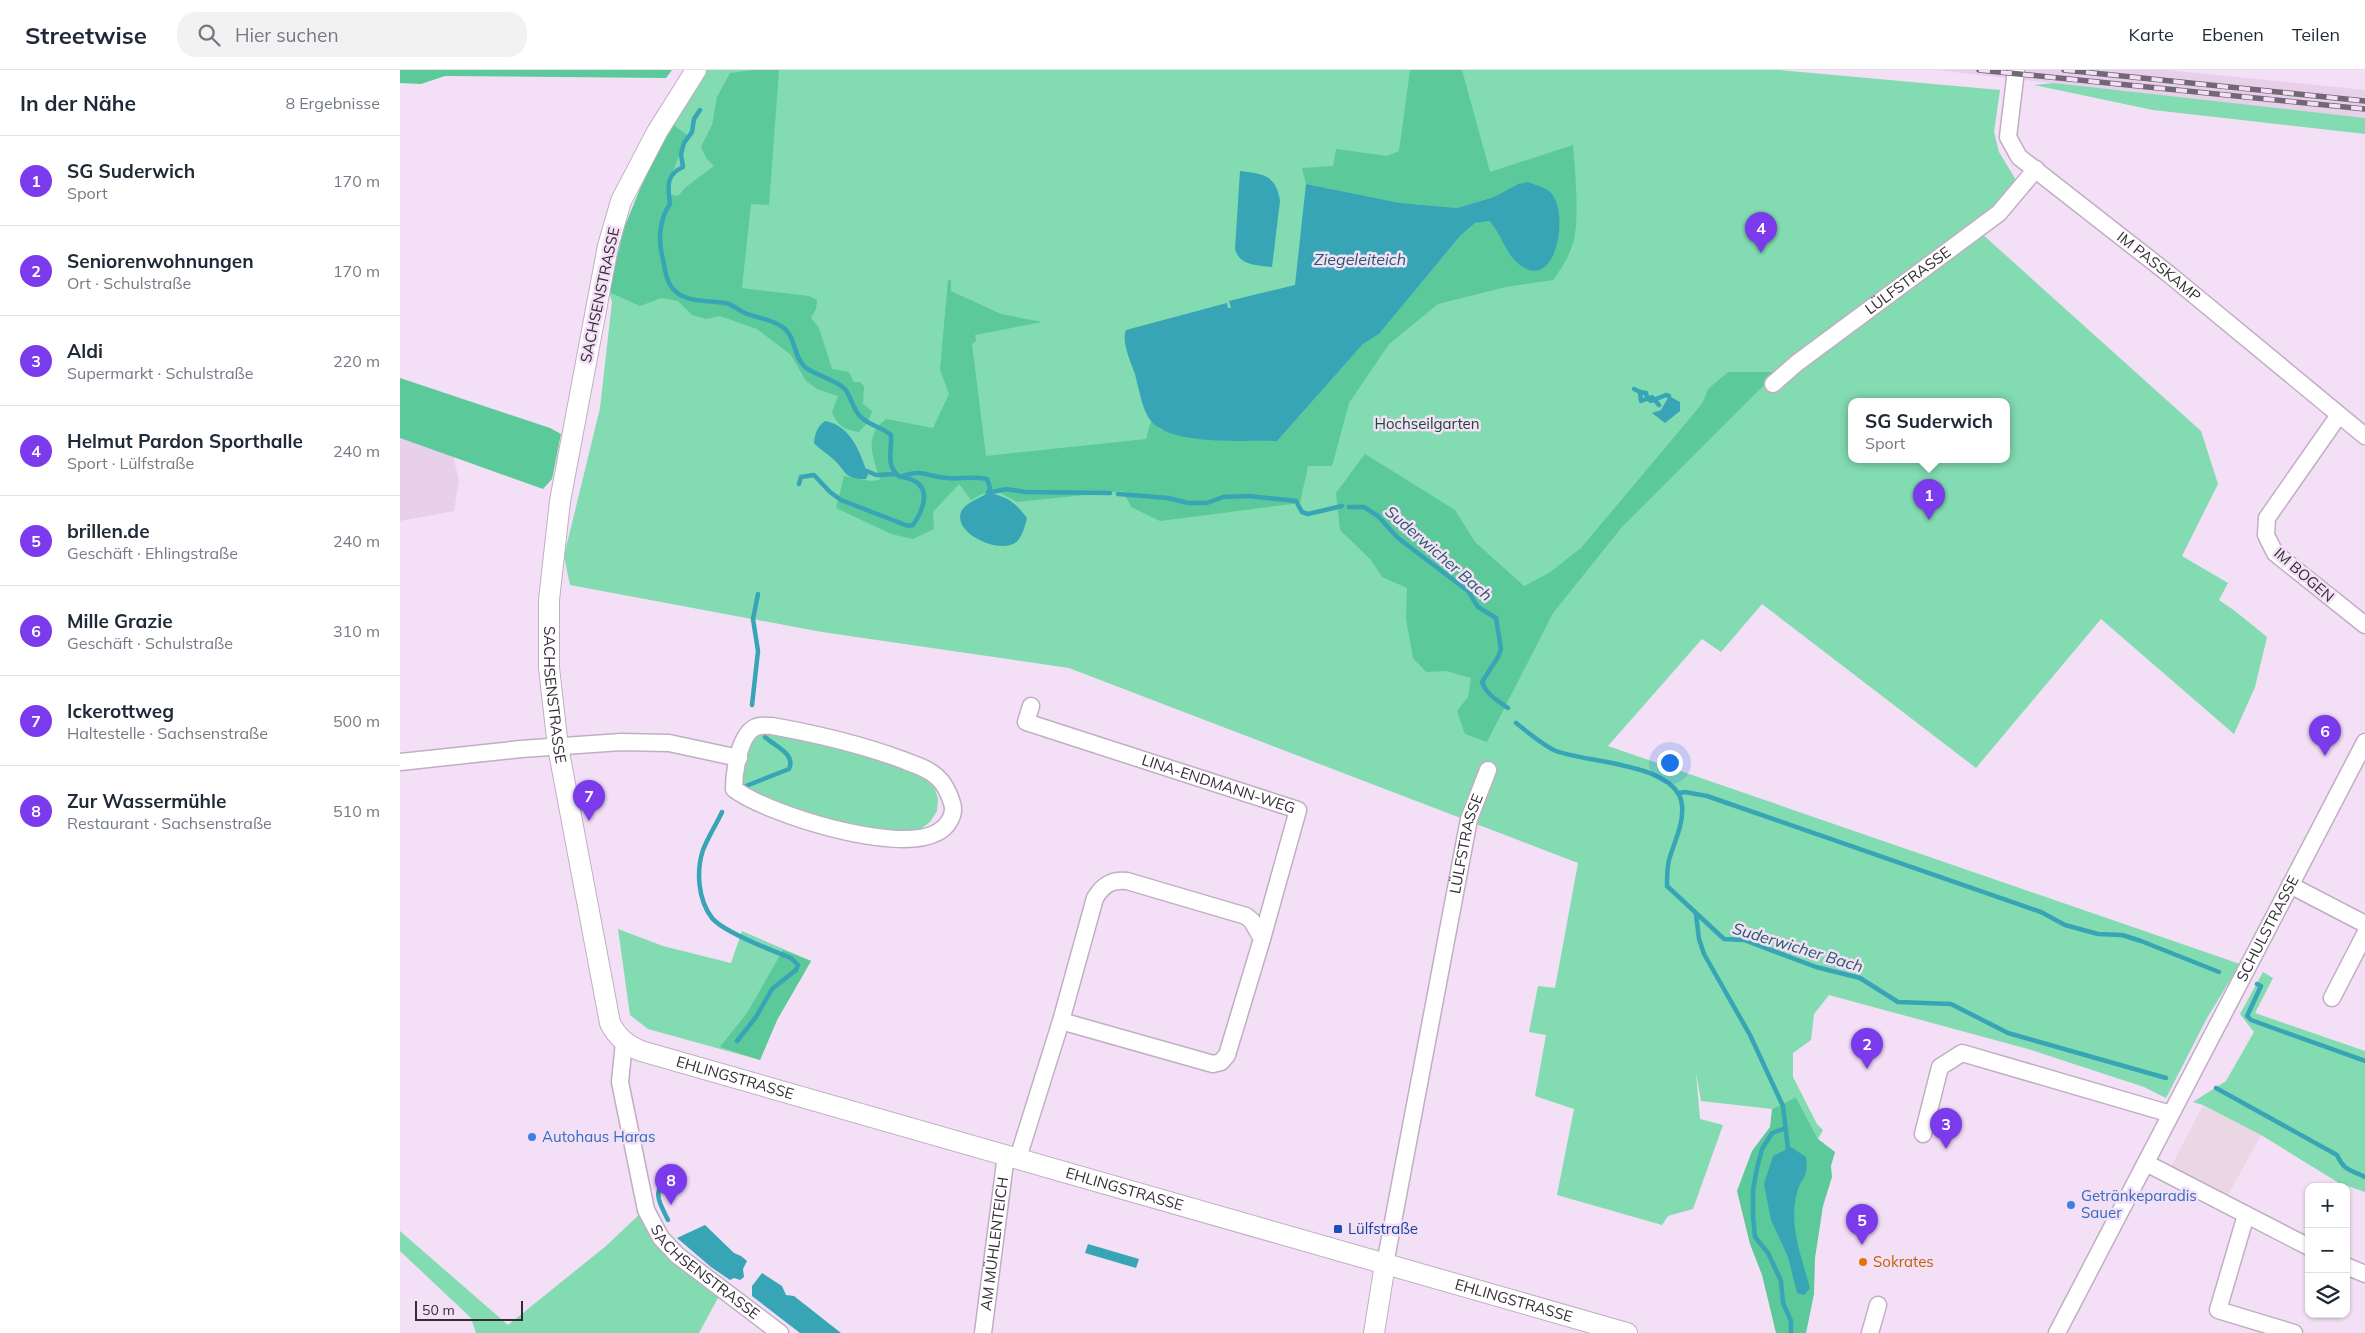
<!DOCTYPE html>
<html lang="de">
<head>
<meta charset="utf-8">
<style>
	body { margin:0; font-family:Mulish,sans-serif; background:#f2f2f3; color:#1f2937 }
	.controls { position:absolute; right:15px; bottom:15px; display:grid; overflow:hidden; border-radius:10px; box-shadow:0 1px 4px #0004 }
	.controls button { width:45px; height:45px; display:grid; place-items:center; padding:0; border:0; border-bottom:1px solid #e0e1e3; background:#fff; color:#1f2937; font:25px sans-serif }
	.scale { position:absolute; left:15px; bottom:12px; width:108px; box-sizing:border-box; padding-left:5px; border:2px solid #342d35; border-top:0; font-size:14px; line-height:18px; white-space:nowrap; color:#342d35; -webkit-text-stroke:4px #f3dff6; paint-order:stroke }
	.you { position:absolute; left:1269px; top:692px; width:18px; height:18px; margin:-12px; border:4px solid #fff; border-radius:50%; background:#1a73e8; box-shadow:0 0 0 8px #1a73e833 }
	.badge { display:grid; place-items:center; width:32px; height:32px; border-radius:50%; background:#7c3aed; color:#fff; font-size:16px; font-weight:700 }
	.pin { position:absolute; translate:-50% -41px; filter:drop-shadow(0 1px 2px #0008) }
	.pin::after { content:''; position:absolute; top:26px; width:18px; height:15px; background:inherit; clip-path:polygon(0 0,100% 0,50% 100%) }
	.popup { position:absolute; left:1448px; top:328px; width:162px; height:65px; box-sizing:border-box; display:grid; place-content:center; border-radius:10px; background:#fff; filter:drop-shadow(0 1px 4px #0005); font-size:16px; white-space:nowrap; color:#747a83 }
	.popup b { font-size:19px; color:#1f2937 }
	.popup::after { content:''; position:absolute; left:50%; top:100%; margin-left:-10px; border:10px solid transparent; border-top-color:#fff }
	.list { margin:0; padding:0; list-style:none }
	h2 { display:flex; justify-content:space-between; align-items:center; height:65px; margin:0; padding:0 20px; font-size:21px }
	h2 small { font-size:16px; font-weight:400; color:#747a83 }
	.list li { display:grid; grid-template-columns:32px 1fr auto; gap:15px; align-items:center; box-sizing:border-box; height:90px; padding:0 20px; border-top:1px solid #e0e1e3 }
	.list b { display:block; font-size:19px; white-space:nowrap }
	.list p { margin:0; font-size:16px; white-space:nowrap; color:#747a83 }
	.list em { font-size:16px; font-style:normal; color:#747a83 }
	.icon { flex:none; width:28px; height:28px; fill:none; stroke:currentColor; stroke-width:2; stroke-linecap:round; stroke-linejoin:round }
	.map { position:relative; flex:none; width:1965px; height:1263px; overflow:hidden }
	header { display:flex; align-items:center; gap:30px; box-sizing:border-box; height:70px; padding:0 25px; background:#fff; border-bottom:1px solid #e0e1e3 }
	header strong { font-size:24px }
	nav { display:flex; gap:28px; margin-inline-start:auto; font-size:18px }
	.search { width:350px; height:45px; background:#f2f2f3; display:flex; align-items:center; gap:12px; box-sizing:border-box; padding:0 18px; border-radius:20px; color:#747a83; font-size:19px }
	main { display:flex }
	aside { flex:1; background:#fff }
	.map>svg:first-child { display:block }
	.built { fill:#e8d0eb }
	.education { fill:#ebd6e4 }
	.green { fill:#82dbb1; fill-rule:evenodd }
	.forest { fill:#5bc999 }
	.water { fill:#37a5b6 }
	.lines { fill:none; stroke-linecap:round; stroke-linejoin:round }
	.stream { stroke:#37a5b6; stroke-width:4.5 }
	.minor-casing { stroke:#c1aec4; stroke-width:19 }
	.tertiary-casing { stroke:#c1aec4; stroke-width:22 }
	.minor { stroke:#fff; stroke-width:16 }
	.tertiary { stroke:#fff; stroke-width:20 }
	.rail-casing { stroke:#726774; stroke-width:5.5 }
	.rail { stroke:#f3dff6; stroke-width:4; stroke-dasharray:11; stroke-linecap:butt }
	.shop-dot { fill:#3f7fe0; stroke:#f3dff6; stroke-width:2 }
	.transit-dot { fill:#1a4fb4; stroke:#f3dff6; stroke-width:2 }
	.food-dot { fill:#e8710a; stroke:#f3dff6; stroke-width:2 }
	.labels { text-anchor:middle; stroke-width:5; stroke-linejoin:round; paint-order:stroke }
	.street-label { font-size:15px; fill:#342d35; stroke:#f3dff6 }
	.park-label { font-size:15px; fill:#194834; stroke:#f3dff6 }
	.shop-label { font-size:15px; fill:#366cbe; stroke:#f3dff6; text-anchor:start }
	.transit-label { font-size:15px; fill:#164399; stroke:#f3dff6; text-anchor:start }
	.food-label { font-size:15px; fill:#c56008; stroke:#f3dff6; text-anchor:start }
	.water-label { font-size:16px; font-style:italic; fill:#215c66; stroke:#f3dff6 }
</style>
</head>
<body>
<header>
<strong>Streetwise</strong>
<div class="search"><svg class="icon" aria-label="search" viewBox="0 0 24 24"><circle cx="10" cy="10" r="6"/><path d="M15 15l6 6"/></svg>Hier suchen</div>
<nav><a>Karte</a><a>Ebenen</a><a>Teilen</a></nav>
</header>
<main>
<aside>
<h2>In der Nähe<small>8 Ergebnisse</small></h2>
<ul class="list">
<li><span class="badge">1</span><div><b>SG Suderwich</b><p>Sport</p></div><em>170 m</em></li>
<li><span class="badge">2</span><div><b>Seniorenwohnungen</b><p>Ort · Schulstraße</p></div><em>170 m</em></li>
<li><span class="badge">3</span><div><b>Aldi</b><p>Supermarkt · Schulstraße</p></div><em>220 m</em></li>
<li><span class="badge">4</span><div><b>Helmut Pardon Sporthalle</b><p>Sport · Lülfstraße</p></div><em>240 m</em></li>
<li><span class="badge">5</span><div><b>brillen.de</b><p>Geschäft · Ehlingstraße</p></div><em>240 m</em></li>
<li><span class="badge">6</span><div><b>Mille Grazie</b><p>Geschäft · Schulstraße</p></div><em>310 m</em></li>
<li><span class="badge">7</span><div><b>Ickerottweg</b><p>Haltestelle · Sachsenstraße</p></div><em>500 m</em></li>
<li><span class="badge">8</span><div><b>Zur Wassermühle</b><p>Restaurant · Sachsenstraße</p></div><em>510 m</em></li>
</ul>
</aside>
<div class="map">
<svg width="1965" height="1263" viewBox="0 0 1965 1263">
	<rect width="100%" height="100%" fill="#f3dff6"/>
	<g class="built">
		<path d="M 1536,0 L 1767,0 L 1965,20 L 1965,48 Z"/>
		<path d="M 0,368 L 53,386 L 59,410 L 54,441 L 0,451 Z"/>
	</g>
	<path class="education" d="M 1803,1035 L 1861,1065 L 1827,1127 L 1771,1097 Z"/>
	<g class="green">
		<path d="M 306,0 L 1379,0 L 1600,20 L 1594,62 L 1599,82 L 1619,115 L 1581,163 L 1801,361 L 1818,414 L 1782,486 L 1828,513 L 1819,530 L 1835,541 L 1867,567 L 1855,617 L 1834,664 L 1701,549 L 1576,698 L 1362,534 L 1321,582 L 1302,569 L 1208,676 L 1840,894 L 1807,948 L 1766,1028 L 1744,1017 L 1628,979 L 1429,925 L 1414,944 L 1411,970 L 1393,983 L 1393,1007 L 1417,1054 L 1423,1060 L 1418,1069 L 1396,1027 L 1372,1039 L 1301,1031 L 1296,1003 L 1300,1049 L 1323,1055 L 1293,1139 L 1268,1146 L 1262,1155 L 1157,1125 L 1174,1039 L 1135,1026 L 1146,965 L 1129,962 L 1138,916 L 1155,918 L 1178,793 L 669,598 L 422,562 L 170,515 L 164,486 L 200,338 L 212,232 L 209,222 C 224,139 261,70 306,0 ZM 1452,331 L 1606,331 L 1606,389 L 1452,389 Z"/>
		<path d="M 1654,13 L 1965,48 L 1965,64 L 1753,40 L 1634,15 Z"/>
		<path d="M 356,662 L 435,673 L 521,704 L 535,719 L 538,729 L 537,741 L 530,752 L 518,761 L 477,761 L 390,741 L 342,717 L 343,698 Z"/>
		<path d="M 218,859 L 263,876 L 331,893 L 342,861 L 411,891 L 377,950 L 360,990 L 248,959 L 230,945 Z"/>
		<path d="M 1863,902 L 1873,908 L 1855,943 L 1965,981 L 1965,1122 L 1939,1113 L 1861,1065 L 1803,1035 L 1793,1032 L 1826,1011 L 1854,962 L 1840,944 Z"/>
		<path d="M 243,1141 L 319,1226 L 299,1263 L 76,1263 L 71,1248 L 0,1181 L 0,1161 L 108,1255 L 206,1176 Z"/>
	</g>
	<g class="forest">
		<path d="M 0,0 L 272,0 L 266,8 L 45,6 L 21,14 L 0,13 Z"/>
		<path d="M 353,0 L 379,0 L 369,135 L 351,134 L 342,218 L 409,226 L 417,230 L 416,239 L 411,248 L 419,258 L 432,299 L 449,302 L 454,312 L 460,312 L 464,316 L 463,334 L 472,341 L 468,352 L 459,362 C 443,359 439,357 432,342 L 438,326 L 417,319 L 406,311 L 391,285 L 357,259 L 320,246 L 306,249 L 292,245 L 278,231 L 261,228 L 240,236 L 209,222 L 224,158 L 240,119 L 272,54 L 287,65 L 266,119 L 268,124 L 278,126 L 286,117 L 314,96 L 307,89 L 301,77 L 312,55 L 317,27 L 330,3 Z"/>
		<path d="M 1010,0 L 1062,0 L 1090,102 L 1173,75 C 1175,101 1180,149 1173,173 C 1169,187 1161,199 1153,210 L 1106,217 L 1038,234 L 989,274 L 949,333 L 932,396 L 908,396 L 900,433 L 760,451 L 731,437 L 723,421 L 617,432 L 599,422 L 582,424 L 571,430 L 559,414 L 533,442 L 534,459 L 513,469 L 491,464 L 436,438 L 444,406 L 471,411 L 480,410 C 473,386 463,367 486,349 L 533,358 L 549,324 L 540,300 L 548,210 L 551,210 L 551,221 L 601,244 L 642,252 L 575,265 L 576,271 L 572,274 L 586,386 L 746,369 L 751,351 L 761,360 L 877,371 L 963,274 L 979,264 L 1060,166 L 1075,153 L 1088,151 L 1098,160 L 1107,178 L 1143,198 C 1165,176 1155,152 1152,124 L 1143,117 L 1128,112 L 1118,114 L 1094,127 L 1057,138 L 1000,133 L 906,114 L 902,98 L 933,96 L 936,79 L 987,86 L 999,81 Z"/>
		<path d="M 1328,302 L 1377,302 L 1222,457 L 1153,543 L 1087,672 L 1065,664 L 1057,641 L 1068,627 L 1071,608 L 1046,601 L 1026,602 L 1013,588 L 1006,549 L 1007,518 L 982,507 L 971,490 L 940,460 L 936,423 L 965,384 L 1055,440 L 1075,472 L 1124,516 L 1149,503 L 1181,478 L 1291,347 L 1303,332 L 1308,319 Z"/>
		<path d="M 0,308 L 150,358 L 161,364 L 152,409 L 143,419 L 0,368 Z"/>
		<path d="M 383,880 L 411,891 L 377,950 L 360,990 L 320,977 L 347,943 Z"/>
		<path d="M 1396,1027 L 1418,1069 L 1435,1082 L 1431,1096 L 1432,1107 L 1423,1136 L 1415,1188 L 1414,1224 L 1406,1263 L 1376,1263 L 1362,1205 L 1350,1174 L 1337,1121 L 1352,1081 L 1370,1057 L 1372,1039 Z"/>
	</g>
	<g class="water">
		<path d="M 840,101 C 862,104 876,104 880,131 L 872,197 C 856,195 840,196 835,179 Z"/>
		<path d="M 1128,112 C 1136,115 1146,117 1152,124 C 1169,146 1156,222 1120,195 C 1105,184 1102,164 1089,151 L 1075,153 L 1060,166 L 979,264 L 963,274 L 877,371 C 846,370 771,376 751,351 C 742,340 739,319 735,304 C 731,292 721,272 726,260 L 827,233 L 828,238 L 831,238 L 829,231 L 895,215 L 906,114 L 1000,133 L 1057,138 L 1094,127 L 1118,114 Z"/>
		<path d="M 1269,326 L 1280,332 L 1280,341 L 1265,353 L 1252,343 L 1261,340 Z"/>
		<path d="M 425,351 C 452,356 460,383 468,405 L 466,409 C 442,409 447,401 433,389 C 427,383 420,380 414,373 C 415,363 417,357 425,351 Z"/>
		<path d="M 588,423 C 607,426 616,433 627,448 C 625,456 622,468 615,473 C 599,484 550,463 562,440 C 567,432 580,428 588,423 Z"/>
		<path d="M 1391,1077 L 1406,1087 C 1409,1109 1401,1106 1397,1123 C 1388,1155 1402,1188 1410,1218 L 1404,1225 L 1397,1223 L 1388,1187 L 1371,1150 L 1364,1114 L 1373,1086 Z"/>
		<path d="M 305,1155 L 334,1183 L 341,1186 L 347,1191 L 343,1199 L 344,1207 L 340,1210 L 334,1208 L 330,1210 L 311,1197 L 277,1168 Z"/>
		<path d="M 688,1174 L 739,1189 L 736,1198 L 685,1183 Z"/>
		<path d="M 362,1203 L 382,1216 L 386,1225 L 394,1226 L 441,1263 L 400,1263 L 352,1226 L 352,1216 Z"/>
	</g>
	<g class="lines">
		<g class="stream">
			<path d="M 300,40 L 294,49 L 292,62 L 284,73 L 281,84 L 283,97 C 265,105 268,118 270,134 C 260,148 258,168 262,185 C 265,196 265,211 274,220 C 286,233 309,230 325,233 C 332,234 338,240 345,243 C 357,248 373,249 384,258 C 396,268 393,286 405,297 C 416,306 435,309 445,319 C 452,328 453,341 462,348 C 471,356 482,357 491,365 C 492,381 485,396 500,407 C 526,398 525,407 547,408 C 561,409 573,406 587,409 L 590,418 L 588,423 L 606,419 L 625,422 L 710,423"/>
			<path d="M 1234,319 L 1240,322 L 1241,331 L 1252,327 L 1259,335"/>
			<path d="M 1240,322 L 1246,323 L 1247,328 L 1251,331 L 1266,325 L 1269,326"/>
			<path d="M 467,401 L 476,405 L 496,404"/>
			<path d="M 399,414 L 401,407 L 414,405 L 430,422 L 441,430 L 508,456 L 513,455 C 526,436 533,412 502,407"/>
			<path d="M 718,424 L 768,428 L 788,433 L 807,433 L 823,427 L 848,426 L 896,431 L 902,442 L 908,444 L 942,436"/>
			<path d="M 949,437 L 964,437 L 978,446 L 998,468 L 1068,521 L 1078,537 L 1096,548 L 1101,579 L 1098,587 L 1082,612 C 1086,624 1098,631 1108,638"/>
			<path d="M 352,635 L 358,581 L 353,549 L 358,524"/>
			<path d="M 1116,653 C 1128,662 1142,675 1156,681 C 1187,693 1278,693 1282,735 C 1284,754 1274,772 1269,790 C 1267,798 1267,808 1267,816 L 1324,869 L 1344,870 L 1416,897 L 1460,908 L 1498,932 L 1551,934 L 1608,963 L 1766,1008"/>
			<path d="M 346,716 L 389,699 C 396,684 375,676 365,667"/>
			<path d="M 1279,723 L 1285,722 L 1307,726 L 1641,842 L 1665,855 L 1698,864 L 1722,865 L 1741,871 L 1819,902"/>
			<path d="M 322,742 C 316,755 308,767 303,780 C 296,801 298,830 312,848 C 323,862 373,881 391,888 L 398,895 L 396,900 L 372,919 L 356,947 L 337,971"/>
			<path d="M 1296,844 L 1299,869 L 1304,884 L 1350,965 L 1383,1036 L 1388,1079"/>
			<path d="M 1857,914 L 1861,916 L 1847,946 L 1851,950 L 1965,991"/>
			<path d="M 1816,1018 L 1937,1085 C 1945,1102 1950,1099 1965,1107"/>
			<path d="M 1386,1058 L 1372,1063 L 1362,1079 L 1357,1098 L 1353,1120 L 1353,1146 L 1355,1167 L 1368,1183 L 1381,1211 L 1383,1233 L 1391,1251 L 1391,1263"/>
			<path d="M 268,1150 C 253,1120 255,1122 276,1097"/>
		</g>
		<defs>
			<g id="minor">
				<path id="s1" d="M 1616,0 L 1608,67 L 1619,87 L 1770,205 L 1965,366"/>
				<path id="s2" d="M 1373,314 L 1397,293 L 1599,143 L 1636,99"/>
				<path d="M 1939,345 L 1867,448 L 1866,465 L 1875,483 L 1965,555"/>
				<path id="s3" d="M 631,636 L 626,652 L 898,740 L 862,869"/>
				<path d="M 372,656 C 417,664 460,674 503,690 C 515,695 528,698 537,707 C 545,714 549,723 552,733 C 556,745 547,758 536,763 C 497,784 369,745 334,719 C 334,703 339,664 356,657 C 360,655 367,656 372,656 Z"/>
				<path d="M 0,692 L 121,679 L 221,672 L 269,673 L 339,688"/>
				<path d="M 1890,815 L 1965,854"/>
				<path d="M 1932,928 L 1965,864"/>
				<path id="s4" d="M 224,972 L 220,1012 L 246,1140 L 261,1168 L 277,1185 L 380,1263"/>
				<path d="M 1523,1064 L 1540,997 L 1562,983 L 1771,1044"/>
				<path d="M 618,1088 L 661,951 L 695,828 C 703,815 712,809 727,811 L 846,846 L 852,851 L 862,869 L 827,985 L 821,992 L 813,994 L 661,951"/>
				<path d="M 1746,1093 L 1909,1177"/>
				<path d="M 1846,1145 L 1818,1240 L 1894,1263"/>
				<path id="s5" d="M 985,1194 L 1069,749 L 1088,700"/>
				<path d="M 1946,1196 L 1965,1204"/>
				<path id="s6" d="M 583,1263 L 606,1085"/>
				<path d="M 1470,1263 L 1478,1235"/>
				<path id="s7" d="M 1657,1263 L 1965,672"/>
			</g>
			<g id="tertiary">
				<path id="s8" d="M 296,0 L 257,62 L 221,131 L 208,176 L 160,431 L 149,530 L 149,598 L 158,677 L 210,953 C 217,967 226,975 241,981 L 1227,1263"/>
				<path d="M 974,1263 L 985,1194"/>
			</g>
		</defs>
		<use href="#minor" class="minor-casing"/>
		<use href="#tertiary" class="tertiary-casing"/>
		<use href="#minor" class="minor"/>
		<use href="#tertiary" class="tertiary"/>
		<defs>
			<g id="rail">
				<path d="M 1579,0 L 1965,39"/>
				<path d="M 1664,0 L 1965,31"/>
			</g>
		</defs>
		<use href="#rail" class="rail-casing"/>
		<use href="#rail" class="rail"/>
	</g>
	<g class="shop-dot">
		<circle cx="132" cy="1067" r="5"/>
		<circle cx="1671" cy="1135" r="5"/>
	</g>
	<rect class="transit-dot" x="933" y="1154" width="10" height="10" rx="2.5"/>
	<circle class="food-dot" cx="1463" cy="1192" r="5"/>
	<g class="labels">
		<g class="street-label">
			<text dy="5" stroke="none"><textPath href="#s1" startOffset="268">IM PASSKAMP</textPath></text>
			<text dy="5" stroke="none"><textPath href="#s2" startOffset="170">LÜLFSTRASSE</textPath></text>
			<text transform="translate(200 225) rotate(-78)" y="5">SACHSENSTRASSE</text>
			<text transform="translate(1904 505) rotate(41)" y="5">IM BOGEN</text>
			<text dy="5" stroke="none"><textPath href="#s8" startOffset="652">SACHSENSTRASSE</textPath></text>
			<text dy="5" stroke="none"><textPath href="#s3" startOffset="219">LINA-ENDMANN-WEG</textPath></text>
			<text dy="5" stroke="none"><textPath href="#s5" startOffset="428">LÜLFSTRASSE</textPath></text>
			<text dy="5" stroke="none"><textPath href="#s7" startOffset="456">SCHULSTRASSE</textPath></text>
			<text dy="5" stroke="none"><textPath href="#s8" startOffset="1126">EHLINGSTRASSE</textPath></text>
			<text dy="5" stroke="none"><textPath href="#s8" startOffset="1531">EHLINGSTRASSE</textPath></text>
			<text dy="5" stroke="none"><textPath href="#s6" startOffset="90">AM MÜHLENTEICH</textPath></text>
			<text dy="5" stroke="none"><textPath href="#s4" startOffset="258">SACHSENSTRASSE</textPath></text>
			<text dy="5" stroke="none"><textPath href="#s8" startOffset="1936">EHLINGSTRASSE</textPath></text>
		</g>
		<g class="park-label">
			<text x="1027" y="359">Hochseilgarten</text>
		</g>
		<g class="shop-label">
			<text x="142" y="1072">Autohaus Haras</text>
			<text x="1681" y="1131">Getränkeparadis<tspan x="1681" dy="17">Sauer</tspan></text>
		</g>
		<g class="transit-label">
			<text x="948" y="1164">Lülfstraße</text>
		</g>
		<g class="food-label">
			<text x="1473" y="1197">Sokrates</text>
		</g>
		<g class="water-label">
			<text x="960" y="195">Ziegeleiteich</text>
			<text transform="translate(1039 483) rotate(41)" y="6">Suderwicher Bach</text>
			<text transform="translate(1398 877) rotate(17)" y="6">Suderwicher Bach</text>
		</g>
	</g>
</svg>
<div class="controls">
<button>+</button>
<button>−</button>
<button><svg class="icon" aria-label="layers" viewBox="0 0 24 24"><path d="M12 4l9 5-9 5-9-5zM3 14l9 5 9-5"/></svg></button>
</div>
<div class="scale">50 m</div>
<div class="you"></div>
<div class="pin badge" style="left:1529px;top:450px">1</div>
<div class="popup"><b>SG Suderwich</b>Sport</div>
<div class="pin badge" style="left:1467px;top:999px">2</div>
<div class="pin badge" style="left:1546px;top:1079px">3</div>
<div class="pin badge" style="left:1361px;top:183px">4</div>
<div class="pin badge" style="left:1462px;top:1175px">5</div>
<div class="pin badge" style="left:1925px;top:686px">6</div>
<div class="pin badge" style="left:189px;top:751px">7</div>
<div class="pin badge" style="left:271px;top:1135px">8</div>
</div>
</main>
</body>
</html>
